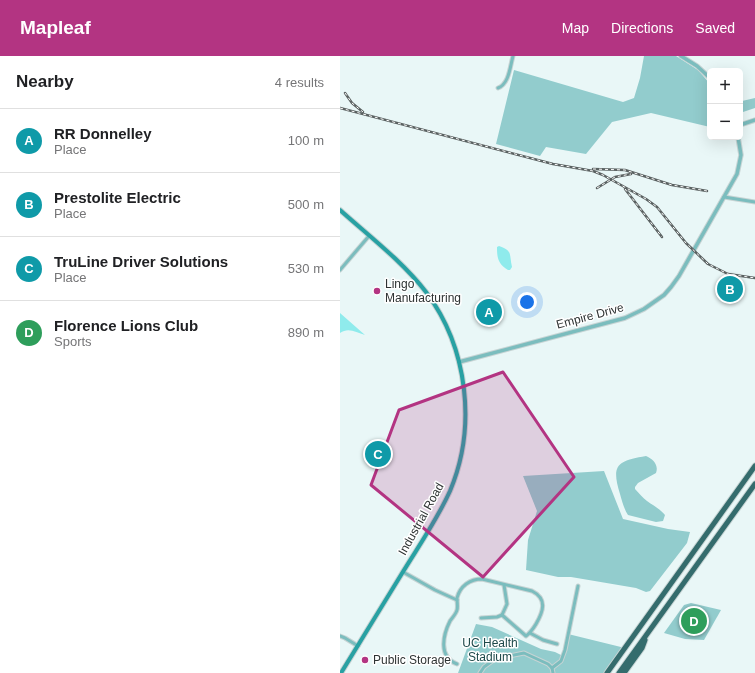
<!DOCTYPE html>
<html lang="en">
<head>
<meta charset="utf-8">
<style>
	body { margin:0; font-family:Helvetica,sans-serif; background:#f6f6f6; color:#202124 }
	.controls { position:absolute; right:12px; top:12px; display:grid; overflow:hidden; border-radius:6px; box-shadow:0 4px 16px #0002 }
	.controls button { width:36px; height:36px; display:grid; place-items:center; padding:0; border:0; border-bottom:1px solid #e0e0e0; background:#fff; color:#202124; font:20px sans-serif }
	.you { position:absolute; left:187px; top:246px; width:14px; height:14px; margin:-10px; border:3px solid #fff; border-radius:50%; background:#1a73e8; box-shadow:0 0 0 6px #1a73e833 }
	.badge { display:grid; place-items:center; width:26px; height:26px; border-radius:50%; background:#b33482; color:#fff; font-size:13px; font-weight:700 }
	.pin { position:absolute; translate:-50% -50%; border:2px solid #fff; box-shadow:0 1px 4px #0006 }
	.list { margin:0; padding:0; list-style:none }
	h2 { display:flex; justify-content:space-between; align-items:center; height:52px; margin:0; padding:0 16px; font-size:17px }
	h2 small { font-size:13px; font-weight:400; color:#757577 }
	.list li { display:grid; grid-template-columns:26px 1fr auto; gap:12px; align-items:center; box-sizing:border-box; height:64px; padding:0 16px; border-top:1px solid #e0e0e0 }
	.list b { display:block; font-size:15px; white-space:nowrap }
	.list p { margin:0; font-size:13px; white-space:nowrap; color:#757577 }
	.list em { font-size:13px; font-style:normal; color:#757577 }
	.map { position:relative; flex:none; width:415px; height:617px; overflow:hidden }
	header { display:flex; align-items:center; gap:24px; box-sizing:border-box; height:56px; padding:0 20px; background:#b33482; color:#fff }
	header strong { font-size:19px }
	nav { display:flex; gap:22px; margin-inline-start:auto; font-size:14px }
	main { display:flex }
	aside { flex:1; background:#fff }
	.map>svg:first-child { display:block }
	.green { fill:#92cccd }
	.water { fill:#8febec }
	.lines { fill:none; stroke-linecap:round; stroke-linejoin:round }
	.minor-casing { stroke:#c7d4d4; stroke-width:5 }
	.tertiary-casing { stroke:#c7d4d4; stroke-width:5.5 }
	.secondary-casing { stroke:#c7d4d4; stroke-width:6 }
	.motorway-casing { stroke:#c7d4d4; stroke-width:7 }
	.minor { stroke:#7bbdbe; stroke-width:3 }
	.tertiary { stroke:#7bbdbe; stroke-width:3.5 }
	.secondary { stroke:#28a1a3; stroke-width:4 }
	.motorway { stroke:#346c6d; stroke-width:5 }
	.rail-casing { stroke:#5a6161; stroke-width:2.5 }
	.rail { stroke:#fff; stroke-width:1; stroke-dasharray:3; stroke-linecap:butt }
	.marked { fill:#b33482; fill-opacity:0.2; stroke:#b33482; stroke-width:3; stroke-linejoin:round }
	.poi-dot { fill:#b33482; stroke:#fff; stroke-width:1.5 }
	.labels { text-anchor:middle; stroke-width:3; stroke-linejoin:round; paint-order:stroke }
	.poi-label { font-size:12px; fill:#2e3333; stroke:#fff; text-anchor:start }
	.street-label { font-size:12px; fill:#2e3333; stroke:#fff }
	.park-label { font-size:12px; fill:#1e494a; stroke:#fff }
</style>
</head>
<body>
<header>
<strong>Mapleaf</strong>
<nav><a>Map</a><a>Directions</a><a>Saved</a></nav>
</header>
<main>
<aside>
<h2>Nearby<small>4 results</small></h2>
<ul class="list">
<li><span class="badge" style="background:#0f9aa8">A</span><div><b>RR Donnelley</b><p>Place</p></div><em>100 m</em></li>
<li><span class="badge" style="background:#0f9aa8">B</span><div><b>Prestolite Electric</b><p>Place</p></div><em>500 m</em></li>
<li><span class="badge" style="background:#0f9aa8">C</span><div><b>TruLine Driver Solutions</b><p>Place</p></div><em>530 m</em></li>
<li><span class="badge" style="background:#2e9e5b">D</span><div><b>Florence Lions Club</b><p>Sports</p></div><em>890 m</em></li>
</ul>
</aside>
<div class="map">
<svg width="415" height="617" viewBox="0 0 415 617">
	<rect width="100%" height="100%" fill="#e9f7f7"/>
	<g class="green">
		<path d="M 304,0 L 336,0 L 358,14 L 370,28 L 370,71 L 311,57 L 272,66 L 246,98 L 206,91 L 200,100 L 156,88 L 174,14 L 283,46 L 294,42 L 300,22 Z"/>
		<path d="M 415,42 L 415,52 L 400,57 L 400,47 L 402,45 Z"/>
		<path d="M 306,400 C 313,403 319,409 316,417 L 298,427 L 295,431 L 295,433 C 299,437 303,442 307,445 C 314,450 320,453 325,459 L 323,465 L 316,466 L 288,459 C 284,453 282,445 280,438 C 271,409 277,405 306,400 Z"/>
		<path d="M 264,415 L 283,463 L 328,473 L 350,476 L 347,487 L 310,535 L 306,536 L 296,532 L 231,521 L 218,521 L 186,514 L 188,484 L 197,455 L 183,420 Z"/>
		<path d="M 351,547 L 381,554 L 364,584 L 345,583 L 324,577 L 344,549 Z"/>
		<path d="M 136,568 L 152,571 L 201,593 L 215,596 L 223,600 L 228,578 L 285,592 L 267,617 L 118,617 Z"/>
	</g>
	<g class="water">
		<path d="M 159,190 C 173,195 169,198 172,211 L 170,214 L 168,214 C 158,208 157,202 157,191 Z"/>
		<path d="M 0,257 L 25,279 C 16,276 8,271 0,277 Z"/>
	</g>
	<g class="lines">
		<defs>
			<g id="minor">
				<path d="M 158,32 C 169,28 170,11 173,0"/>
				<path d="M 384,141 L 415,146"/>
				<path d="M 0,214 L 29,180"/>
				<path d="M 63,516 L 95,534 L 117,544"/>
				<path d="M 162,559 L 167,548 L 164,529"/>
				<path d="M 141,562 L 157,561 L 162,559"/>
				<path d="M 190,577 L 203,584 L 217,588"/>
				<path d="M 0,580 L 5,582 L 18,590"/>
				<path d="M 117,608 C 98,601 103,579 110,565 C 112,562 116,558 117,554 C 118,551 117,546 117,542 C 120,530 130,523 142,523 L 192,535 C 208,543 203,556 196,568 C 193,573 190,577 186,580 L 162,559"/>
				<path d="M 140,617 L 144,611 L 155,603 L 184,597 L 208,608 L 212,612"/>
				<path d="M 213,617 L 212,612 L 221,605 L 225,594 L 238,530"/>
			</g>
			<g id="tertiary">
				<path d="M 341,0 L 357,10 L 370,22"/>
				<path d="M 400,69 L 415,64"/>
				<path d="M 119,306 L 285,262 L 304,253 L 324,239 L 331,231 L 339,220 L 397,118 L 401,99 L 398,81"/>
			</g>
			<path id="secondary" d="M 0,154 C 29,180 62,205 86,236 C 128,292 137,371 110,435 C 97,464 78,491 61,519 C 41,552 21,584 1,617"/>
			<g id="motorway">
				<path d="M 267,617 L 415,410"/>
				<path d="M 279,617 L 415,428"/>
				<path d="M 284,617 L 302,592 L 305,584"/>
			</g>
		</defs>
		<use href="#minor" class="minor-casing"/>
		<use href="#tertiary" class="tertiary-casing"/>
		<use href="#secondary" class="secondary-casing"/>
		<use href="#motorway" class="motorway-casing"/>
		<use href="#minor" class="minor"/>
		<use href="#tertiary" class="tertiary"/>
		<use href="#secondary" class="secondary"/>
		<use href="#motorway" class="motorway"/>
		<defs>
			<g id="rail">
				<path d="M 5,37 L 12,47 L 23,56"/>
				<path d="M 0,52 L 213,108 L 253,115 L 263,119 L 306,143 L 317,151 L 346,187 L 368,208 L 388,218 L 415,222"/>
				<path d="M 253,113 L 285,114 L 332,129 L 367,135"/>
				<path d="M 257,132 L 275,121 L 291,118"/>
				<path d="M 285,133 L 322,181"/>
			</g>
		</defs>
		<use href="#rail" class="rail-casing"/>
		<use href="#rail" class="rail"/>
	</g>
	<path class="marked" d="M 163,316 L 234,421 L 143,521 L 31,429 L 59,354 Z"/>
	<g class="poi-dot">
		<circle cx="37" cy="235" r="4"/>
		<circle cx="25" cy="604" r="4"/>
	</g>
	<g class="labels">
		<g class="poi-label">
			<text x="45" y="232">Lingo<tspan x="45" dy="14">Manufacturing</tspan></text>
			<text x="33" y="608">Public Storage</text>
		</g>
		<g class="street-label">
			<text transform="translate(250 260) rotate(-15)" y="4">Empire Drive</text>
			<text transform="translate(81 463) rotate(-61)" y="4">Industrial Road</text>
		</g>
		<g class="park-label">
			<text x="150" y="591">UC Health<tspan x="150" dy="14">Stadium</tspan></text>
		</g>
	</g>
</svg>
<div class="controls">
<button>+</button>
<button>−</button>
</div>
<div class="you"></div>
<div class="pin badge" style="left:149px;top:256px;background:#0f9aa8">A</div>
<div class="pin badge" style="left:390px;top:233px;background:#0f9aa8">B</div>
<div class="pin badge" style="left:38px;top:398px;background:#0f9aa8">C</div>
<div class="pin badge" style="left:354px;top:565px;background:#2e9e5b">D</div>
</div>
</main>
</body>
</html>
